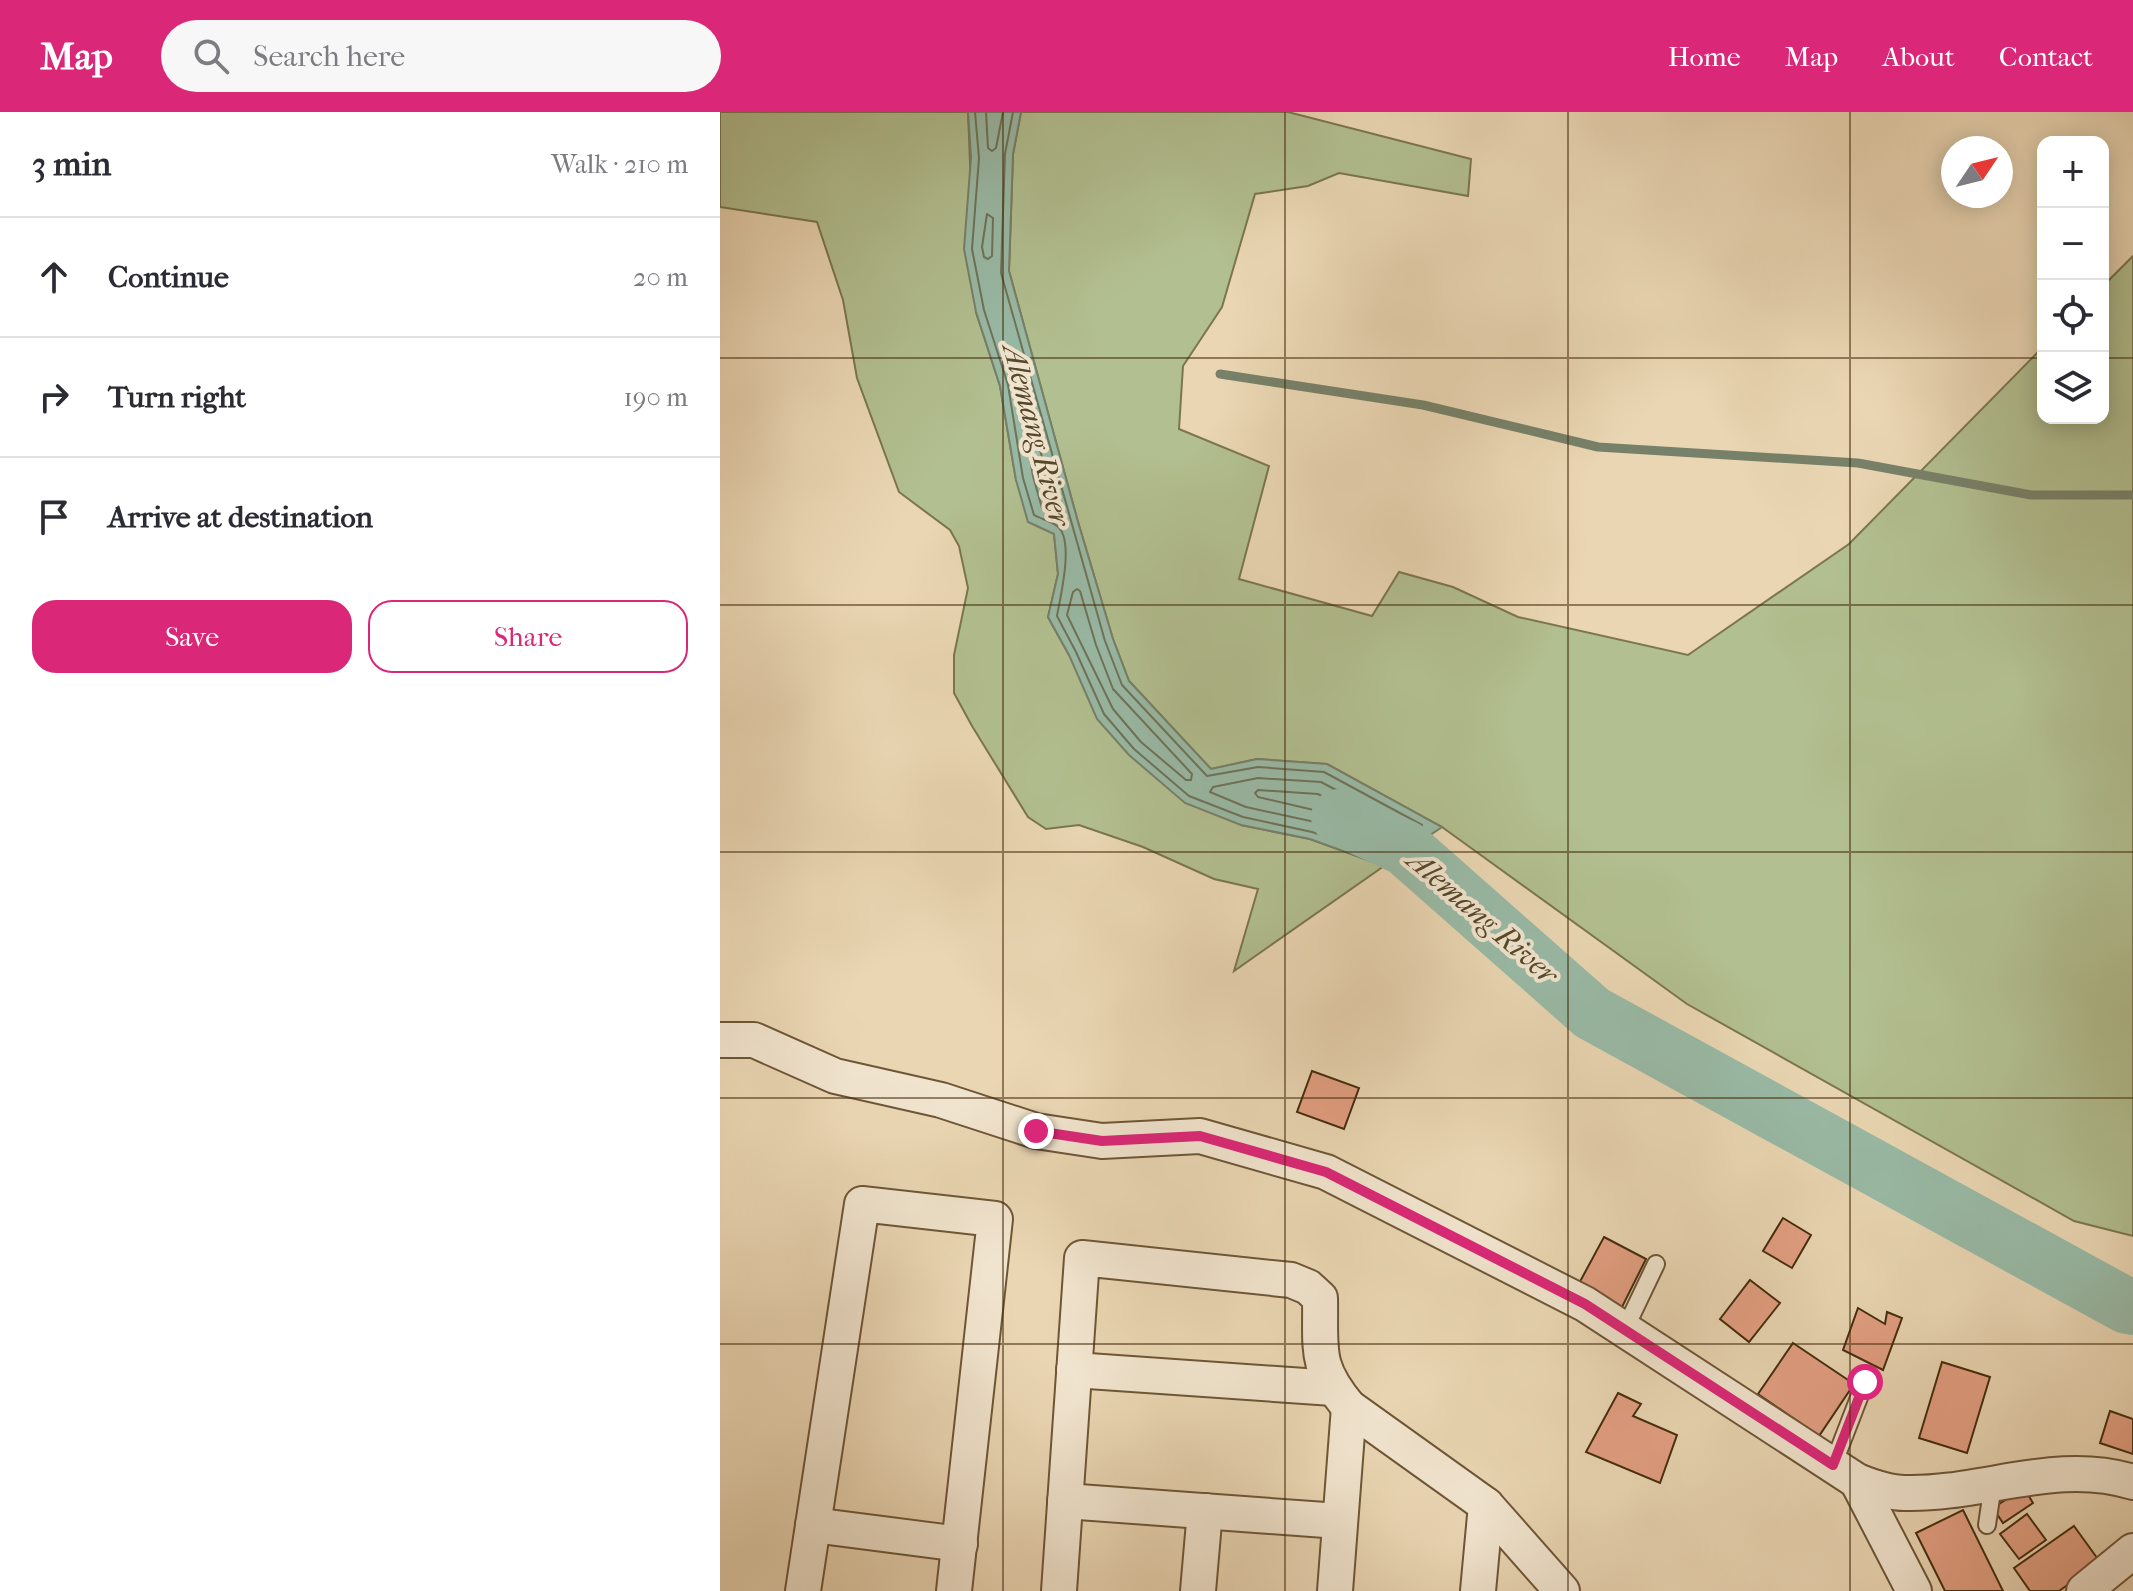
<!DOCTYPE html>
<html lang="en">
<head>
<meta charset="utf-8">
<style>
	body { margin:0; font-family:"IM FELL French Canon",serif; background:#f7f7f7; color:#2b2b33 }
	.controls { position:absolute; right:24px; top:24px; display:grid; overflow:hidden; border-radius:16px; box-shadow:0 4px 20px #0003 }
	.controls button { width:72px; height:72px; display:grid; place-items:center; padding:0; border:0; border-bottom:2px solid #e1e1e2; background:#fff; color:#2b2b33; font:40px sans-serif }
	.compass { position:absolute; left:1221px; top:24px; width:72px; height:72px; border-radius:50%; background:#fff; box-shadow:0 4px 20px #0003; rotate:55deg }
	.stop { position:absolute; width:24px; height:24px; margin:-18px; border:6px solid #db2777; border-radius:50%; background:#fff }
	.stop.end { background:#db2777; border-color:#fff; box-shadow:0 2px 8px #0008 }
	.list { margin:0; padding:0; list-style:none }
	h2 { display:flex; justify-content:space-between; align-items:center; height:104px; margin:0; padding:0 32px; font-size:34px }
	h2 small { font-size:26px; font-weight:400; color:#7c7c81 }
	.list li { display:grid; grid-template-columns:52px 1fr auto; gap:24px; align-items:center; box-sizing:border-box; height:120px; padding:0 32px; border-top:2px solid #e1e1e2 }
	.list b { display:block; font-size:30px; white-space:nowrap }
	.list em { font-size:26px; font-style:normal; color:#7c7c81 }
	.actions { display:flex; gap:16px; padding:24px 32px }
	.actions a { flex:1; padding:18px 0; border:2px solid #db2777; border-radius:24px; text-align:center; font-size:28px; color:#db2777 }
	.actions .main { background:#db2777; color:#fff }
	.icon { flex:none; width:44px; height:44px; fill:none; stroke:currentColor; stroke-width:2; stroke-linecap:round; stroke-linejoin:round }
	.map { position:relative; flex:none; width:1413px; height:1479px; overflow:hidden }
	header { display:flex; align-items:center; gap:48px; box-sizing:border-box; height:112px; padding:0 40px; background:#db2777; color:#fff }
	header strong { font-size:38px }
	nav { display:flex; gap:44px; margin-inline-start:auto; font-size:28px }
	.search { width:560px; height:72px; background:#f7f7f7; display:flex; align-items:center; gap:20px; box-sizing:border-box; padding:0 28px; border-radius:44px; color:#7c7c81; font-size:30px }
	main { display:flex }
	aside { flex:1; background:#fff }
	.map>svg:first-child { display:block }
	.green { fill:#b2bf90; stroke:#7b764e; stroke-width:2 }
	.water { fill:#99baa6; stroke:#778169; stroke-width:2 }
	.lines { fill:none; stroke-linecap:round; stroke-linejoin:round }
	.shore { stroke:#6e735a; stroke-width:2 }
	.stream { stroke:#778169; stroke-width:9 }
	.river { stroke:#99baa6; stroke-width:56 }
	.building { fill:#e39f82; stroke:#442c0d; stroke-width:2 }
	.service-casing { stroke:#6e5636; stroke-width:20 }
	.minor-casing { stroke:#6e5636; stroke-width:38 }
	.service { stroke:#f1e4ce; stroke-width:16 }
	.minor { stroke:#f1e4ce; stroke-width:34 }
	.route { stroke:#db2777; stroke-width:10 }
	.grid { fill:none; stroke:#442c0d; stroke-width:2; stroke-opacity:0.55 }
	.labels { text-anchor:middle; stroke-width:8; stroke-linejoin:round; paint-order:stroke }
	.water-label { font-size:30px; font-style:italic; fill:#55482c; stroke:#f1e4ce }
</style>
</head>
<body>
<header>
<strong>Map</strong>
<div class="search"><svg class="icon" aria-label="search" viewBox="0 0 24 24"><circle cx="10" cy="10" r="6"/><path d="M15 15l6 6"/></svg>Search here</div>
<nav><a>Home</a><a>Map</a><a>About</a><a>Contact</a></nav>
</header>
<main>
<aside>
<h2>3 min<small>Walk · 210 m</small></h2>
<ul class="list">
<li><svg class="icon" aria-label="ahead" viewBox="0 0 24 24"><path d="M12 20V5M6 11l6-6 6 6"/></svg><div><b>Continue</b></div><em>20 m</em></li>
<li><svg class="icon" aria-label="right" viewBox="0 0 24 24"><path d="M7 20v-9h11M14 6l5 5-5 5"/></svg><div><b>Turn right</b></div><em>190 m</em></li>
<li><svg class="icon" aria-label="arrive" viewBox="0 0 24 24"><path d="M6 21V4h12l-3 4 3 4H6"/></svg><div><b>Arrive at destination</b></div></li>
</ul>
<div class="actions"><a class="main">Save</a><a>Share</a></div>
</aside>
<div class="map">
<svg width="1413" height="1479" viewBox="0 0 1413 1479">
	<rect width="100%" height="100%" fill="#ead6b3"/>
	<filter id="stains"><feTurbulence type="fractalNoise" baseFrequency=".0025" numOctaves="4"/><feColorMatrix values="0 0 0 0 .2 0 0 0 0 .09 0 0 0 0 .02 0 0 0 .5 -.17"/></filter>
	<radialGradient id="worn" r=".72"><stop offset=".6" stop-color="#630" stop-opacity="0"/><stop offset="1" stop-color="#630" stop-opacity=".3"/></radialGradient>
	<g class="green">
		<path d="M 0,0 L 248,0 L 256,200 L 280,274 L 296,368 L 334,422 L 338,462 L 328,505 L 349,543 L 521,713 L 590,727 L 664,754 L 514,859 L 538,777 L 494,767 L 423,735 L 359,713 L 326,717 L 308,705 L 252,614 L 234,581 L 234,543 L 248,476 L 239,434 L 230,418 L 179,380 L 137,266 L 123,188 L 97,110 L 0,95 Z"/>
		<path d="M 301,0 L 568,0 L 751,47 L 748,84 L 619,61 L 588,74 L 535,82 L 502,195 L 463,254 L 459,317 L 549,354 L 519,467 L 652,504 L 679,460 L 733,475 L 798,505 L 968,543 L 1129,432 L 1323,235 L 1323,306 L 1383,306 L 1383,174 L 1413,144 L 1413,1124 L 1354,1109 L 967,892 L 722,715 L 607,652 L 537,647 L 491,657 L 409,569 L 393,527 L 358,410 L 289,159 L 293,42 Z"/>
	</g>
	<path class="water" d="M 248,0 L 301,0 L 293,42 L 289,159 L 358,410 L 393,527 L 409,569 L 491,657 L 537,647 L 607,652 L 722,715 L 664,754 L 590,727 L 521,713 L 465,691 L 409,643 L 377,607 L 349,543 L 328,505 L 338,462 L 334,422 L 308,410 L 296,368 L 280,274 L 256,200 L 244,137 L 251,45 Z"/>
	<g class="lines">
		<g class="shore">
			<path d="M 255,0 L 259,46 L 252,137 L 264,198 L 288,273 L 303,366 L 314,403 C 321,407 331,409 337,414 C 355,427 340,486 337,504 L 356,540 L 384,602 L 414,637 L 469,684 L 523,705 L 592,720 L 665,744 L 701,719 L 702,713 L 604,660 L 538,655 L 487,664 L 402,573 L 385,529 L 281,161 L 285,42 L 293,0"/>
			<path d="M 266,0 L 268,36 L 272,39 L 276,36 L 283,0"/>
			<path d="M 267,102 L 273,106 L 272,144 L 268,147 L 264,145 L 262,135 Z"/>
			<path d="M 309,310 L 313,313 L 336,395 L 333,400 L 322,396 L 313,364 L 305,314 Z"/>
			<path d="M 357,477 L 360,479 L 376,533 L 393,577 L 472,662 L 471,668 L 466,668 L 421,630 L 393,597 L 347,503 L 353,480 Z"/>
			<path d="M 538,666 L 601,670 L 682,713 L 683,718 L 661,734 L 595,710 L 526,695 L 490,680 L 493,675 Z"/>
			<path d="M 538,678 L 598,682 L 644,707 L 646,711 L 641,714 L 598,699 L 538,685 L 535,681 Z"/>
		</g>
		<path class="stream" d="M 500,262 L 703,293 L 878,335 L 1138,351 L 1311,383 L 1413,383"/>
		<path class="river" d="M 619,705 L 685,736 L 872,901 L 1407,1194 L 1413,1195"/>
	</g>
	<g class="building">
		<path d="M 592,959 L 639,976 L 624,1017 L 577,1000 Z"/>
		<path d="M 1063,1106 L 1091,1123 L 1072,1156 L 1043,1139 Z"/>
		<path d="M 884,1125 L 926,1147 L 900,1199 L 856,1177 Z"/>
		<path d="M 1030,1168 L 1060,1191 L 1029,1230 L 1000,1207 Z"/>
		<path d="M 1138,1196 L 1165,1212 L 1167,1200 L 1182,1206 L 1163,1258 L 1123,1238 Z"/>
		<path d="M 1073,1231 L 1134,1272 L 1099,1324 L 1038,1282 Z"/>
		<path d="M 1222,1250 L 1270,1265 L 1247,1341 L 1199,1326 Z"/>
		<path d="M 898,1281 L 921,1292 L 913,1304 L 957,1323 L 940,1371 L 866,1340 Z"/>
		<path d="M 1390,1299 L 1413,1307 L 1413,1342 L 1380,1331 Z"/>
		<path d="M 1304,1376 L 1313,1391 L 1283,1411 L 1273,1396 Z"/>
		<path d="M 1243,1398 L 1283,1479 L 1225,1479 L 1196,1421 Z"/>
		<path d="M 1307,1402 L 1326,1428 L 1299,1447 L 1280,1422 Z"/>
		<path d="M 1354,1414 L 1380,1450 L 1339,1479 L 1310,1479 L 1294,1456 Z"/>
	</g>
	<g class="lines">
		<defs>
			<g id="service">
				<path d="M 905,1217 L 936,1152"/>
				<path d="M 1113,1353 L 1145,1270"/>
				<path d="M 1267,1413 L 1273,1372"/>
			</g>
			<g id="minor">
				<path d="M 0,928 L 34,928 L 115,964 L 221,988 L 316,1019 L 382,1029 L 480,1024 L 606,1060 L 865,1192 L 1137,1369 C 1152,1375 1169,1381 1185,1381 C 1262,1383 1337,1346 1413,1370"/>
				<path d="M 354,1258 L 613,1276"/>
				<path d="M 1137,1369 L 1194,1479"/>
				<path d="M 345,1389 L 619,1409"/>
				<path d="M 766,1393 L 842,1479"/>
				<path d="M 93,1413 L 240,1432"/>
				<path d="M 83,1479 L 142,1092 L 275,1107 L 234,1479"/>
				<path d="M 339,1479 L 362,1146 L 571,1168 L 588,1175 L 600,1186 C 601,1237 594,1254 629,1295 L 766,1393 L 758,1479"/>
				<path d="M 478,1479 L 485,1399"/>
				<path d="M 615,1479 L 629,1295"/>
				<path d="M 1364,1479 L 1413,1439"/>
			</g>
		</defs>
		<use href="#service" class="service-casing"/>
		<use href="#minor" class="minor-casing"/>
		<use href="#service" class="service"/>
		<use href="#minor" class="minor"/>
	</g>
	<g class="lines">
		<path class="route" d="M 316,1019 L 382,1029 L 480,1024 L 606,1060 L 865,1192 L 1113,1353 L 1145,1270"/>
	</g>
	<path class="grid" d="M 283,0 L 283,1479M 565,0 L 565,1479M 848,0 L 848,1479M 1130,0 L 1130,1479M 0,246 L 1323,246M 1383,246 L 1413,246M 0,493 L 1413,493M 0,740 L 1413,740M 0,986 L 1413,986M 0,1232 L 1413,1232"/>
	<g class="labels">
		<g class="water-label">
			<text transform="translate(317 323) rotate(75)" y="10">Alemang River</text>
			<text transform="translate(763 805) rotate(41)" y="10">Alemang River</text>
		</g>
	</g>
	<rect width="100%" height="100%" filter="url(#stains)"/>
	<rect width="100%" height="100%" fill="url(#worn)"/>
</svg>
<div class="controls">
<button>+</button>
<button>−</button>
<button><svg class="icon" aria-label="locate" viewBox="0 0 24 24"><circle cx="12" cy="12" r="6"/><path d="M12 2v4M12 18v4M2 12h4M18 12h4"/></svg></button>
<button><svg class="icon" aria-label="layers" viewBox="0 0 24 24"><path d="M12 4l9 5-9 5-9-5zM3 14l9 5 9-5"/></svg></button>
</div>
<svg class="compass" viewBox="-18 -18 36 36"><path d="M0-13l5 13h-10z" fill="#e53935"/><path d="M0 13l5-13h-10z" fill="#7c7c81"/></svg>
<div class="stop" style="left:1145px;top:1270px"></div>
<div class="stop end" style="left:316px;top:1019px"></div>
</div>
</main>
</body>
</html>
